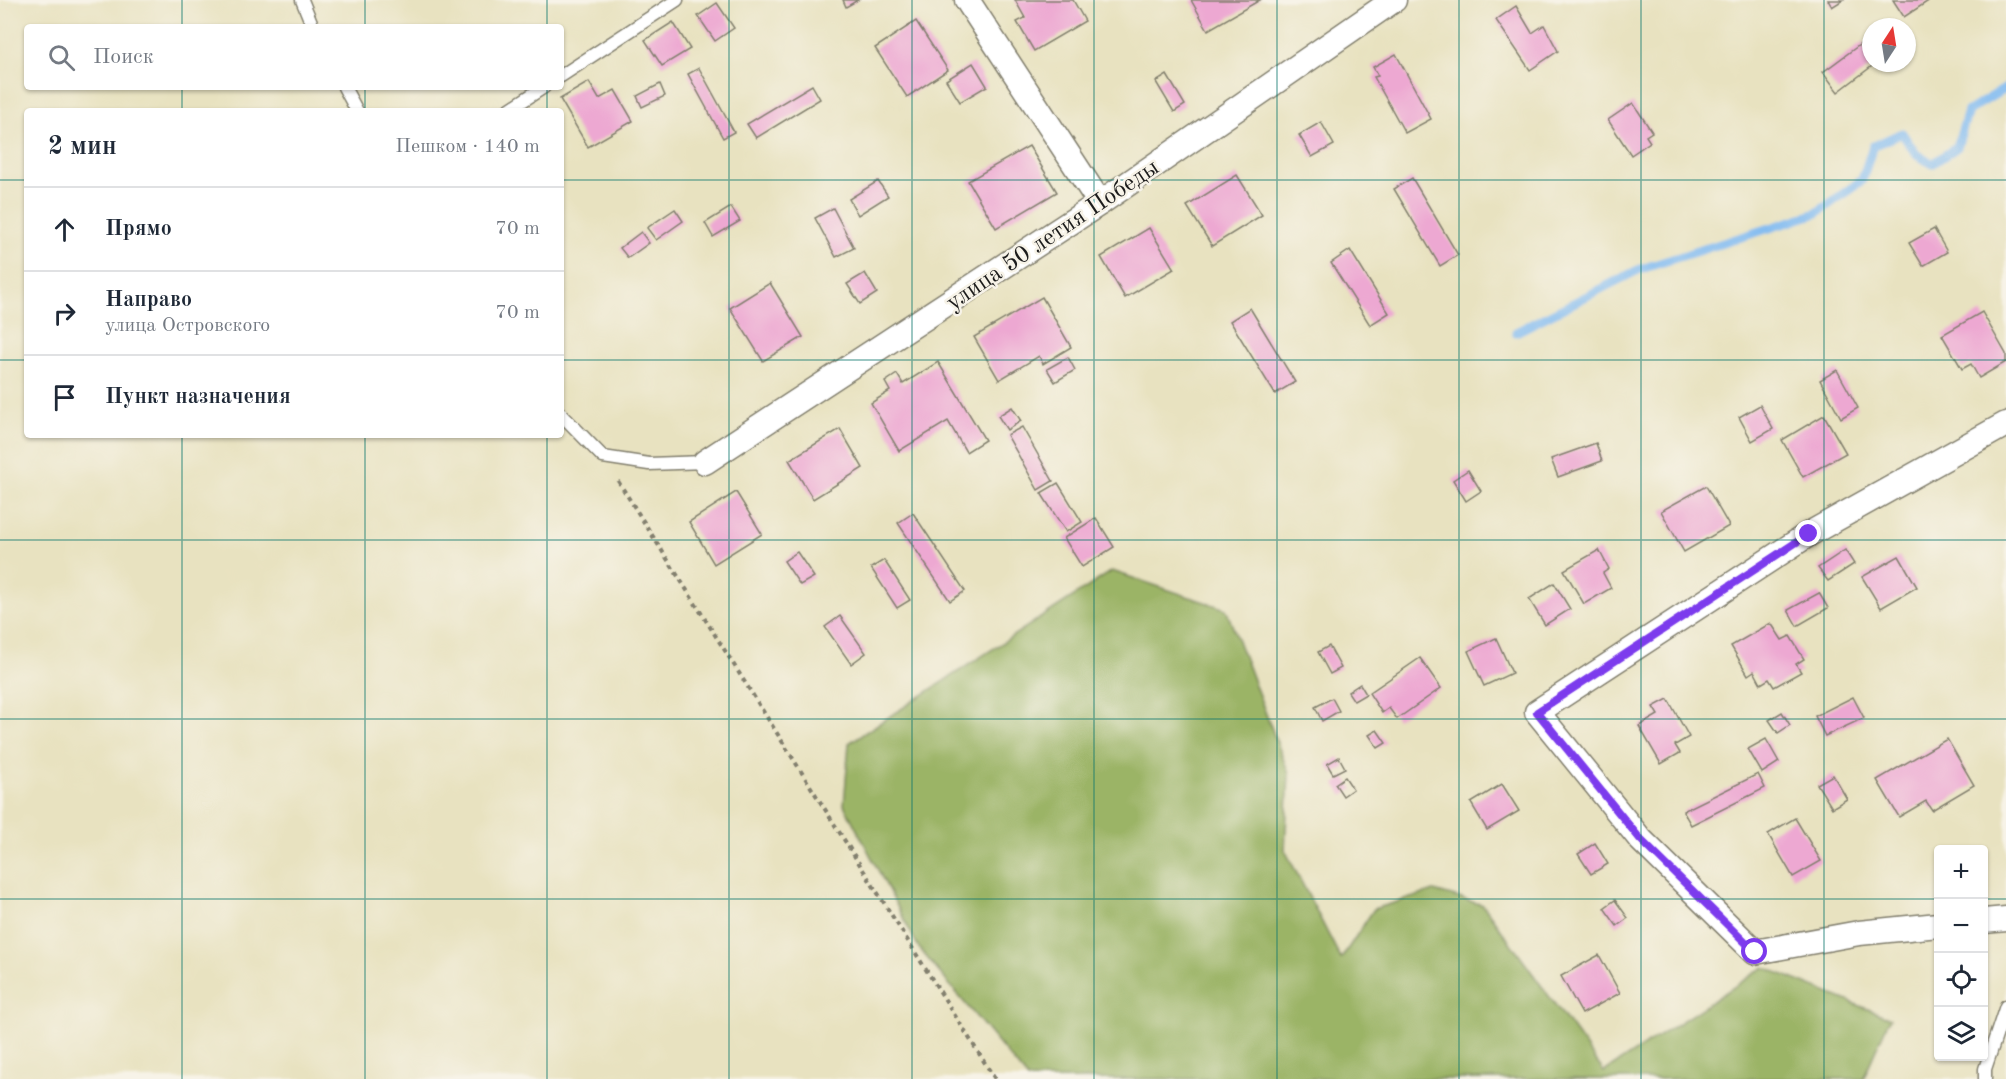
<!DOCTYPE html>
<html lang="ru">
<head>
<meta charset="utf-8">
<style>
	body { margin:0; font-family:"Old Standard TT",serif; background:#f2f2f3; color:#1f2937 }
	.controls { position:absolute; right:18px; bottom:18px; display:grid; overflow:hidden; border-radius:6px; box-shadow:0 2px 4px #0004 }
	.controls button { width:54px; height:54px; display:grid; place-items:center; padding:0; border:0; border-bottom:2px solid #e0e1e3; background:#fff; color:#1f2937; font:30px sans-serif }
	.compass { position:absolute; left:1862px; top:18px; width:54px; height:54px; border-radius:50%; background:#fff; box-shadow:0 2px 4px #0004; rotate:12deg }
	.stop { position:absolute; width:18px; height:18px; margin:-14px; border:4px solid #7c3aed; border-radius:50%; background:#fff }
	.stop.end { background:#7c3aed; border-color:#fff; box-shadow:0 2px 6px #0008 }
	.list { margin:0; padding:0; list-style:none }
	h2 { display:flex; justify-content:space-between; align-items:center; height:78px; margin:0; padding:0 24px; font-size:26px }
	h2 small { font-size:20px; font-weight:400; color:#747a83 }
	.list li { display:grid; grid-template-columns:39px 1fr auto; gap:18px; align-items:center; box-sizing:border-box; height:84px; padding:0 24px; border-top:2px solid #e0e1e3 }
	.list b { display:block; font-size:22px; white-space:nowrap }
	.list p { margin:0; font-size:20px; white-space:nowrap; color:#747a83 }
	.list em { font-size:20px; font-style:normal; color:#747a83 }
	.icon { flex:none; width:33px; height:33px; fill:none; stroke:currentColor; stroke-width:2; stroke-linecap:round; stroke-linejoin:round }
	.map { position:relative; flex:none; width:2006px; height:1079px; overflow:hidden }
	.search { position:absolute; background:#fff; box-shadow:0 2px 4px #0004; left:24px; top:24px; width:540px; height:66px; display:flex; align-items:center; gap:15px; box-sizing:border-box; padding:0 21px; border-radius:6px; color:#747a83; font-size:22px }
	.panel { position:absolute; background:#fff; box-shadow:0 2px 4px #0004; left:24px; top:108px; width:540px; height:330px; border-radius:6px }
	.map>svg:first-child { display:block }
	.forest { fill:#9bb466; stroke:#5c6841; stroke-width:1.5 }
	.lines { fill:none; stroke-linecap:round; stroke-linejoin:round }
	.stream { stroke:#7fbaf1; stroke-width:9 }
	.building { fill:#eda8d2 }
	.lane-casing { stroke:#827f6e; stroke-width:15 }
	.street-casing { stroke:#827f6e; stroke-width:27 }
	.path { stroke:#827f6e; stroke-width:4; stroke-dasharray:4.5 4.5; stroke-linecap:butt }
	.lane { stroke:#fff; stroke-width:12 }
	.street { stroke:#fff; stroke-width:24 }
	.route { stroke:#7c3aed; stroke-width:8 }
	.grid { fill:none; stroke:#0f766e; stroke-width:1.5; stroke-opacity:0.55 }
	.labels { text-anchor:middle; stroke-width:5; stroke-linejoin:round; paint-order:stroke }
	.street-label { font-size:24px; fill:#1c1c1c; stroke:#f7f3e8 }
</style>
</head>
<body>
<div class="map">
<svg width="2006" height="1079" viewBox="0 0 2006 1079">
	<rect width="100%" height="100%" fill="#f7f3e8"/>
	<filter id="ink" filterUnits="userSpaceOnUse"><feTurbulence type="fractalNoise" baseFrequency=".0167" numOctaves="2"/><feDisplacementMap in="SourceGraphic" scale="12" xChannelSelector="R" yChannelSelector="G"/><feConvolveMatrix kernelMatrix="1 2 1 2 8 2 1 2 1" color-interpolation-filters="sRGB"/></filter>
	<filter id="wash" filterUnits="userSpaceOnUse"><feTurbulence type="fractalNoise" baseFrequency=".008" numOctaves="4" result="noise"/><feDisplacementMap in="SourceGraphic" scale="24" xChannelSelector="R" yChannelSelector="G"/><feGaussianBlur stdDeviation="1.35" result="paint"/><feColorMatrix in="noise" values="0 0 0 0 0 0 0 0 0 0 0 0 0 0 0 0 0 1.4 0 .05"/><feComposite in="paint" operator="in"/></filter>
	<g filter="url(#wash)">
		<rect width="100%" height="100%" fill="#e8e2c0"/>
		<path class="forest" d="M 1112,571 L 1226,609 L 1289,774 L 1285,850 L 1341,959 L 1374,909 L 1434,891 L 1483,905 L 1604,1072 L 1764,967 L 1890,1018 L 1863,1079 L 1028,1079 L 919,948 L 844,805 L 849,743 Z"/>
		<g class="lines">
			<path class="stream" d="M 1516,332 L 1638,270 L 1817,213 L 1862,180 L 1873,146 L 1902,133 L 1916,154 L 1932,164 L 1957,147 L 1968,111 L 2006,88"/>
		</g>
		<g id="blocks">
			<g class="building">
				<path d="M 843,0 L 858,0 L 846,7 Z"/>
				<path d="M 1015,0 L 1073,0 L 1085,21 L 1034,51 L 1017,22 L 1025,18 Z"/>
				<path d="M 1191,0 L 1260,0 L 1208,30 Z"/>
				<path d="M 1828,0 L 1843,0 L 1832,7 Z"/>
				<path d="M 1893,0 L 1930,0 L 1904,17 Z"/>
				<path d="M 717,3 L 734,28 L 715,41 L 698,16 Z"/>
				<path d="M 1516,6 L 1532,33 L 1544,25 L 1558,51 L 1530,70 L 1496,20 Z"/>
				<path d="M 916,21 L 948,70 L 907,97 L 875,48 Z"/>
				<path d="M 673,22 L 690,49 L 662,66 L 645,40 Z"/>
				<path d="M 1862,43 L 1871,55 L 1871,63 L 1876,63 L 1838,92 L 1823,72 Z"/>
				<path d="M 1396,54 L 1431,119 L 1405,133 L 1374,77 L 1378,76 L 1373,67 Z"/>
				<path d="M 973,63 L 987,86 L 960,102 L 946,80 Z"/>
				<path d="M 699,68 L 734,132 L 723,138 L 688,74 Z"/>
				<path d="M 1167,75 L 1185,105 L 1174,112 L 1156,82 Z"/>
				<path d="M 589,82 L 599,99 L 615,90 L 633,121 L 588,147 L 560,99 Z"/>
				<path d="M 660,84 L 665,96 L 642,107 L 637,96 Z"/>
				<path d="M 812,85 L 820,99 L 756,138 L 747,124 Z"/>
				<path d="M 1633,103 L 1652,132 L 1646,136 L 1650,142 L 1631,155 L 1608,120 Z"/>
				<path d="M 1321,122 L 1334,145 L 1312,157 L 1299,135 Z"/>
				<path d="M 1029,146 L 1057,192 L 996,228 L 968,181 Z"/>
				<path d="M 1237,175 L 1262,215 L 1212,246 L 1187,206 Z"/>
				<path d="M 1412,178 L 1458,255 L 1440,266 L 1394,189 Z"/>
				<path d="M 878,181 L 888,196 L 858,215 L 849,199 Z"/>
				<path d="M 731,207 L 740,221 L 713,237 L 705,223 Z"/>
				<path d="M 833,208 L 854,248 L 836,257 L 815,218 Z"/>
				<path d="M 675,209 L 683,221 L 656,240 L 647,228 Z"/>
				<path d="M 1149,228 L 1174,269 L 1125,298 L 1101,257 Z"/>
				<path d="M 1934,229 L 1947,252 L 1923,266 L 1909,243 Z"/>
				<path d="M 641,232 L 649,243 L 628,258 L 620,248 Z"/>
				<path d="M 1350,250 L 1389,313 L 1370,325 L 1331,263 Z"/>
				<path d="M 865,273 L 877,293 L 860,304 L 847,284 Z"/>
				<path d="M 770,283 L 803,337 L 763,361 L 730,308 Z"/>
				<path d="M 1042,297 L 1071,347 L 1043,364 L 1039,356 L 999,380 L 974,337 Z"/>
				<path d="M 1250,308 L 1295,382 L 1275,394 L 1230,321 Z"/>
				<path d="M 1982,312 L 2006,354 L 2006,362 L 1979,378 L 1971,364 L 1962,369 L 1942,335 Z"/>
				<path d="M 1068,357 L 1075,370 L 1055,382 L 1047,369 Z"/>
				<path d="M 938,362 L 985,440 L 966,452 L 948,421 L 899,451 L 871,403 L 890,391 L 885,382 L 897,374 L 903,384 Z"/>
				<path d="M 1837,370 L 1858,408 L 1841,418 L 1820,380 Z"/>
				<path d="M 1760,405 L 1773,429 L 1752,441 L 1739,417 Z"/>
				<path d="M 1012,407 L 1021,421 L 1007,430 L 998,416 Z"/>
				<path d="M 1824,415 L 1846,453 L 1803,477 L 1782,440 Z"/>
				<path d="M 1022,427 L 1053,481 L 1038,490 L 1007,435 Z"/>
				<path d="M 840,429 L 863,468 L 813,499 L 789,460 Z"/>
				<path d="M 1596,443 L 1602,461 L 1558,477 L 1551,459 Z"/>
				<path d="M 1468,470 L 1481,491 L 1466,501 L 1453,480 Z"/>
				<path d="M 1058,483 L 1082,522 L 1066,532 L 1041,493 Z"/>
				<path d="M 1706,486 L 1729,526 L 1684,552 L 1661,511 Z"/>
				<path d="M 736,492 L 762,534 L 714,564 L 689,522 Z"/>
				<path d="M 913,513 L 965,591 L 950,601 L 898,523 Z"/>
				<path d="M 1096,518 L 1114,547 L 1082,567 L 1064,538 Z"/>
				<path d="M 1599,550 L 1609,569 L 1603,573 L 1611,588 L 1584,604 L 1564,570 Z"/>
				<path d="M 1845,550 L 1854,564 L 1828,581 L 1818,568 Z"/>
				<path d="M 797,552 L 814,577 L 800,585 L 784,561 Z"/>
				<path d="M 1899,556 L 1917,587 L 1881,608 L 1862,577 Z"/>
				<path d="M 884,560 L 910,600 L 897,608 L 871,568 Z"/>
				<path d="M 1554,583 L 1570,609 L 1545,625 L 1529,599 Z"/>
				<path d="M 1819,593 L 1828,608 L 1797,626 L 1788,610 Z"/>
				<path d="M 840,616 L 866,653 L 851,664 L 825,627 Z"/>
				<path d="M 1771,623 L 1782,640 L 1790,636 L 1804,659 L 1796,664 L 1801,672 L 1774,687 L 1769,679 L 1761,684 L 1754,671 L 1748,675 L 1731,646 Z"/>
				<path d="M 1496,638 L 1512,673 L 1484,686 L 1468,651 Z"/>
				<path d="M 1329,646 L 1341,668 L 1330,674 L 1318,652 Z"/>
				<path d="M 1420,658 L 1441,688 L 1397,719 L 1389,708 L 1382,713 L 1369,693 Z"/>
				<path d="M 1360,684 L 1366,694 L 1354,701 L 1348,692 Z"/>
				<path d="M 1853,697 L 1864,718 L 1825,736 L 1815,716 Z"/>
				<path d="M 1332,698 L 1339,711 L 1322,721 L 1315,707 Z"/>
				<path d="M 1668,699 L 1689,737 L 1675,745 L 1680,753 L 1661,764 L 1639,726 L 1658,715 L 1653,707 Z"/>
				<path d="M 1782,712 L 1790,725 L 1778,733 L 1769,720 Z"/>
				<path d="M 1377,730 L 1386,743 L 1378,748 L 1369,735 Z"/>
				<path d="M 1766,739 L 1779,762 L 1762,773 L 1748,749 Z"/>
				<path d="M 1947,739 L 1974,785 L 1932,810 L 1926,801 L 1899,817 L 1877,780 Z"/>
				<path d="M 1339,757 L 1345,768 L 1333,774 L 1327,764 Z"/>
				<path d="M 1758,774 L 1765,788 L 1691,825 L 1683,811 Z"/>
				<path d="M 1833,775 L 1847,799 L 1832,808 L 1817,784 Z"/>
				<path d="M 1345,777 L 1353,789 L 1343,796 L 1335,784 Z"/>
				<path d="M 1502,784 L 1519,811 L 1487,830 L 1471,803 Z"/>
				<path d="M 1795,818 L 1821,861 L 1793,877 L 1768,834 Z"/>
				<path d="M 1595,843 L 1608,864 L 1591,874 L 1578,854 Z"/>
				<path d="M 1615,900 L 1628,918 L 1617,926 L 1604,908 Z"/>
				<path d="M 1599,955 L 1620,993 L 1582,1014 L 1561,976 Z"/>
			</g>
		</g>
	</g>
	<g filter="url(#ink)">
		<use href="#blocks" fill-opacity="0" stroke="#827f6e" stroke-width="1.5"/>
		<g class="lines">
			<defs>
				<g id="lane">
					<path d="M 302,0 L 313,27"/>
					<path d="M 561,76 L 677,0"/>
					<path d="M 344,87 L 357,111"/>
					<path d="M 507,111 L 544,87"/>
					<path d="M 561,414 L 603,457 L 649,464 L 705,462"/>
					<path d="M 1985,1079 L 1985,1069 L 2006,1006"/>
				</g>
				<g id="street">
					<path d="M 967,0 L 1100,203"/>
					<path d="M 705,462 L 1100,203 L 1394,0"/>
					<path d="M 1984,921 L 2006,919"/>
					<path d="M 1938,925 L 1859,933 L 1755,952 L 1641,840 L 1537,712 L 1809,534 L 2006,424"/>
				</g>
			</defs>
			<use href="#lane" class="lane-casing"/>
			<use href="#street" class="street-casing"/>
			<path class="path" d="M 618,481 L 995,1079"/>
			<use href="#lane" class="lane"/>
			<use href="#street" class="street"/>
		</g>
	</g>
	<g class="lines" filter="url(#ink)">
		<path class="route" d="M 1755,952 L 1641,840 L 1537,712 L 1809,534"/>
	</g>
	<path class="grid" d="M 182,0 L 182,27M 365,0 L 365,27M 547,0 L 547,27M 729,0 L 729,1079M 912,0 L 912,1079M 1094,0 L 1094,1079M 1277,0 L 1277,1079M 1459,0 L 1459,1079M 1641,0 L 1641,1079M 1824,0 L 1824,1079M 182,87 L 182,111M 365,87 L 365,111M 547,87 L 547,111M 0,180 L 27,180M 561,180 L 2006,180M 0,360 L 27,360M 561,360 L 2006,360M 182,435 L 182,1079M 365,435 L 365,1079M 547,435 L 547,1079M 0,540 L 2006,540M 0,719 L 2006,719M 0,899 L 1938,899M 1984,899 L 2006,899"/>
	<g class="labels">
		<g class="street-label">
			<text transform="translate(1052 234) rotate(-34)" y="8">улица 50 летия Победы</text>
		</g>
	</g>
</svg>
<div class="controls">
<button>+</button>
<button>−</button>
<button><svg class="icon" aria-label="locate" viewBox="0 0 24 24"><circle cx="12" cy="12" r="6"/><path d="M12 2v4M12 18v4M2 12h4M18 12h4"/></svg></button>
<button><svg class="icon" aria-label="layers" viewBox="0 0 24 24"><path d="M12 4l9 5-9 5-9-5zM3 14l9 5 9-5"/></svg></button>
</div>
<svg class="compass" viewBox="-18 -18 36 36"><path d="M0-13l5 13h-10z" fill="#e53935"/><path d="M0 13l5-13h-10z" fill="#747a83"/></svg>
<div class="stop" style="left:1755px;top:952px"></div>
<div class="stop end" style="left:1809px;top:534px"></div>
<div class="search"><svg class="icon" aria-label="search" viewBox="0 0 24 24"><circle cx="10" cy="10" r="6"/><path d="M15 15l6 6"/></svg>Поиск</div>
<section class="panel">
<h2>2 мин<small>Пешком · 140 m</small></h2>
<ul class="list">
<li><svg class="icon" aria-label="ahead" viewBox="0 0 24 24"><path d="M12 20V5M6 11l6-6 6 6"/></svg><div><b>Прямо</b></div><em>70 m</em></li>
<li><svg class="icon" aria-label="right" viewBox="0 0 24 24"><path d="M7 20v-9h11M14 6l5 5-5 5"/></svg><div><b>Направо</b><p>улица Островского</p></div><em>70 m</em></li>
<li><svg class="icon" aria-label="arrive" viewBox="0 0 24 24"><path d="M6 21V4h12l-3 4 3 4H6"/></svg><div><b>Пункт назначения</b></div></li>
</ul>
</section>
</div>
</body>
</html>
